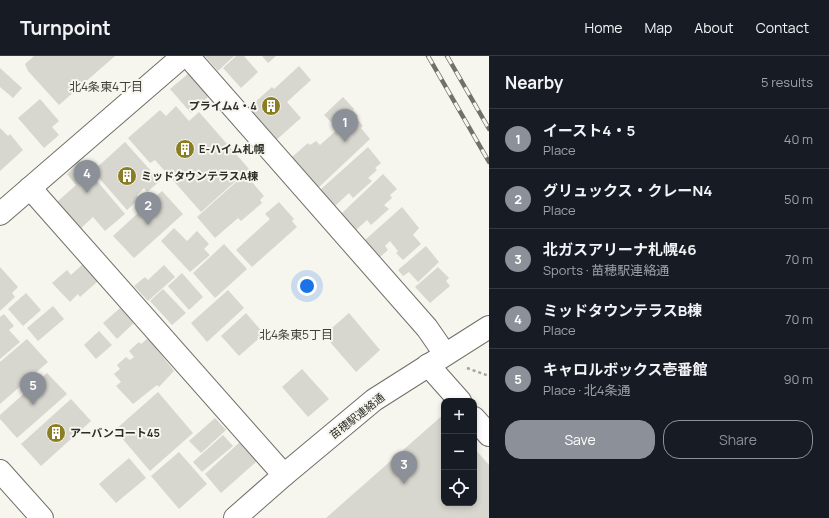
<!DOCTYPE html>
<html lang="en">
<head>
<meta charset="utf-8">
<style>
	body { margin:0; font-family:Manrope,"Noto Sans JP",sans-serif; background:#242831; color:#f1f3f6 }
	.controls { position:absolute; right:12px; bottom:12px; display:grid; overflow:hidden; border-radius:8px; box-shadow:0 2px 6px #0003 }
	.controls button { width:36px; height:36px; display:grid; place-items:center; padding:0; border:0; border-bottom:1px solid #363941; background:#171b24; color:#f1f3f6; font:20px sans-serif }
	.you { position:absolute; left:307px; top:230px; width:14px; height:14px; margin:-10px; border:3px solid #fff; border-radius:50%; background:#1a73e8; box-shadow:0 0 0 6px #1a73e833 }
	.badge { display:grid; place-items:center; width:26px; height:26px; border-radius:50%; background:#8c9099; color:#fff; font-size:13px; font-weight:700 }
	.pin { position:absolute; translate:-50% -33px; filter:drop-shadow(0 1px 2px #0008) }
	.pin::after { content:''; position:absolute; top:21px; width:14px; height:12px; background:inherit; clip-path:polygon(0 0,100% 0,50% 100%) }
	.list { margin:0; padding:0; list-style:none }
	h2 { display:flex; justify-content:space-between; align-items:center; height:52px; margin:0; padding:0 16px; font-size:17px }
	h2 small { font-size:13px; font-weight:400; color:#9ea1a6 }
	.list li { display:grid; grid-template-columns:26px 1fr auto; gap:12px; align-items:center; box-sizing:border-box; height:60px; padding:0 16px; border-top:1px solid #363941 }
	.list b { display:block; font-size:15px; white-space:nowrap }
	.list p { margin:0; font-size:13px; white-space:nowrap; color:#9ea1a6 }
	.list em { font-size:13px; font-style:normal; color:#9ea1a6 }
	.actions { display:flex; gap:8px; padding:12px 16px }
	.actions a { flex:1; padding:9px 0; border:1px solid #8c9099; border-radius:16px; text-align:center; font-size:14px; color:#8c9099 }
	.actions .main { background:#8c9099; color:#fff }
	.icon { flex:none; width:22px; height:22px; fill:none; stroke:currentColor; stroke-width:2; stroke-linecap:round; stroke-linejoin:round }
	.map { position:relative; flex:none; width:489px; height:462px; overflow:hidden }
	header { display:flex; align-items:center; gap:24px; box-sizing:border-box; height:56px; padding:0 20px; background:#171b24; border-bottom:1px solid #363941 }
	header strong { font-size:19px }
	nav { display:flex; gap:22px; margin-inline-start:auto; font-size:14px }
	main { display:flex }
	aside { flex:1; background:#171b24 }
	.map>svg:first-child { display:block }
	.building { fill:#d7d7cf }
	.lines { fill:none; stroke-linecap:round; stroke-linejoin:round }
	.minor-casing { stroke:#6f6f68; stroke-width:24 }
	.path { stroke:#a5a59f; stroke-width:2.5; stroke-dasharray:3 3; stroke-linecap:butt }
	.minor { stroke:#fff; stroke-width:22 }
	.rail-casing { stroke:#71716c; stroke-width:4.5 }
	.rail { stroke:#f6f6ee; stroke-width:3; stroke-dasharray:9; stroke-linecap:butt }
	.labels { text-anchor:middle; stroke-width:4; stroke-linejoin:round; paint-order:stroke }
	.poi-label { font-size:11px; font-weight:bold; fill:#2c2c29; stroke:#f6f6ee; text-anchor:start }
	.street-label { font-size:11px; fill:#2c2c29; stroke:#f6f6ee }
	.neighbourhood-label { font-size:12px; fill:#3f3e38; stroke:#f6f6ee }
</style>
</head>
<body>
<header>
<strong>Turnpoint</strong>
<nav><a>Home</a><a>Map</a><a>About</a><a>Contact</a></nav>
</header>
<main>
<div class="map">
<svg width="489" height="462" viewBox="0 0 489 462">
	<rect width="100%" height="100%" fill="#f6f6ee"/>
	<g class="building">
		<path d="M 34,0 L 115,0 L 59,49 L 28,15 L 25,8 Z"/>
		<path d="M 205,0 L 234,0 L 218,15 Z"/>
		<path d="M 236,0 L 244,0 L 258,16 L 241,32 L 223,12 Z"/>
		<path d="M 262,0 L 276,0 L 268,7 Z"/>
		<path d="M 299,10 L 311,24 L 287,46 L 301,62 L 274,86 L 267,78 L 270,76 L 263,68 L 260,71 L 246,54 L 272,31 L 274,33 Z"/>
		<path d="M 0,12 L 22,32 L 13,42 L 0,31 Z"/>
		<path d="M 189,17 L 209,40 L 191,57 L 170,33 Z"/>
		<path d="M 343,41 L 354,53 L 353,54 L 358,60 L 356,62 L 363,70 L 361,72 L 370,83 L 318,132 L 291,102 L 308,87 L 310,89 L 316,85 L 320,89 L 338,73 L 324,59 Z"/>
		<path d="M 40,43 L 59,65 L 52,71 L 59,79 L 44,92 L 18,62 Z"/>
		<path d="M 176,50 L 189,65 L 199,56 L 249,113 L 201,156 L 155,104 L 150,107 L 128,82 L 160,54 L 166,60 Z"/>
		<path d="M 0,72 L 8,80 L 10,78 L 23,94 L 0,115 Z"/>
		<path d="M 125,86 L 160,125 L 147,136 L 144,132 L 137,139 L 139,143 L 127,154 L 93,115 Z"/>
		<path d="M 368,91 L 381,107 L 375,112 L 377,114 L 368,122 L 372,125 L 353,142 L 349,137 L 335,150 L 320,134 Z"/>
		<path d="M 80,105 L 125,158 L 105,175 L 93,161 L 81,172 L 57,146 L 76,129 L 67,118 Z"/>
		<path d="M 245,118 L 264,140 L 260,144 L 262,147 L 241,165 L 238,162 L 215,182 L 197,161 Z"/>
		<path d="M 383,118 L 397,133 L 390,139 L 392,142 L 384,149 L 389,153 L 371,169 L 367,164 L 355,175 L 340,159 Z"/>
		<path d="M 162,135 L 183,158 L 134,202 L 113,180 Z"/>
		<path d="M 279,146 L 294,163 L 292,165 L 297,171 L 252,211 L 236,194 L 270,163 L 265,158 Z"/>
		<path d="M 402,151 L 419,172 L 413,179 L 421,188 L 403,204 L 396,197 L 398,195 L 390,185 L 385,190 L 388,194 L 380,201 L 365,184 Z"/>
		<path d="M 174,172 L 187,185 L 197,175 L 209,188 L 204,193 L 210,199 L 190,216 L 161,185 Z"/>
		<path d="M 224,188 L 247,213 L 215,242 L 193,217 Z"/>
		<path d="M 426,190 L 439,206 L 418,226 L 409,216 L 403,220 L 398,214 Z"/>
		<path d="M 83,208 L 98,225 L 80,241 L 78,238 L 70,246 L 52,227 L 67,214 L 71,219 Z"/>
		<path d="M 164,209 L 175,221 L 148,245 L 134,230 L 145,221 L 148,224 Z"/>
		<path d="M 0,211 L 18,231 L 12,237 L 15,241 L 0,255 Z"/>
		<path d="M 438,211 L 449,222 L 446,225 L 450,230 L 430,247 L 415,231 Z"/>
		<path d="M 182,217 L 203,241 L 189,254 L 168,230 Z"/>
		<path d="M 163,233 L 186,257 L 172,269 L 150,245 Z"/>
		<path d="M 228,234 L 244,252 L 207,286 L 191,267 Z"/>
		<path d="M 26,237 L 41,254 L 23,270 L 8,253 Z"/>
		<path d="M 53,250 L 64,263 L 38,285 L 27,272 Z"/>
		<path d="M 120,252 L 134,267 L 117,283 L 103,267 Z"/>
		<path d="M 246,257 L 264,278 L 239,300 L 221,280 Z"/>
		<path d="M 349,257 L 380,294 L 356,316 L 324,279 Z"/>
		<path d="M 4,258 L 14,270 L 9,274 L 20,286 L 0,303 L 0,261 Z"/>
		<path d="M 99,275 L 112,289 L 96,303 L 84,289 Z"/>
		<path d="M 148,282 L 174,315 L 159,331 L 157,329 L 133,348 L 116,330 L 121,326 L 114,318 L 120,313 L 117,309 L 126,301 L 130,304 L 134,301 L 129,295 L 139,286 L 141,288 Z"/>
		<path d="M 27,283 L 48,306 L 0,348 L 0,306 Z"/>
		<path d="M 302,313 L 329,343 L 308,361 L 282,331 Z"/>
		<path d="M 47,317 L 67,338 L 17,382 L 0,363 L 0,359 Z"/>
		<path d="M 158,336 L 193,377 L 150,415 L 115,374 Z"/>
		<path d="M 71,343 L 91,365 L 41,410 L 21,388 Z"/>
		<path d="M 444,358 L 444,447 L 474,447 L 474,392 L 489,409 L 489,462 L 326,462 Z"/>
		<path d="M 215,362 L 226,374 L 201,397 L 189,385 Z"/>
		<path d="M 223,379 L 233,390 L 202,416 L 193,406 Z"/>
		<path d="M 240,386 L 257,405 L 221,437 L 205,418 Z"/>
		<path d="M 179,396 L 207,428 L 179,453 L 151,420 Z"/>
		<path d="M 129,402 L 146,422 L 116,447 L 99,428 Z"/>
	</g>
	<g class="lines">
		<defs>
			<g id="minor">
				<path d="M 188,0 L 427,272 L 445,298"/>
				<path d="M 30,132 L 284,419"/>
				<path d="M 0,158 L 183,0"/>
				<path d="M 428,309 L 460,345"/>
				<path d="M 474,362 L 489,379"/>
				<path d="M 0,415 L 42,462"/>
				<path d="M 235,462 L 284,419 L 374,344 L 489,271"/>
			</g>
		</defs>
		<use href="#minor" class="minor-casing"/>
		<path class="path" d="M 467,312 L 489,320"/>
		<use href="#minor" class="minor"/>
		<defs>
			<g id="rail">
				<path d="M 428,0 L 489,106"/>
				<path d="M 447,0 L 489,73"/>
			</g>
		</defs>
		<use href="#rail" class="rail-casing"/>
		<use href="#rail" class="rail"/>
	</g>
	<defs>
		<symbol id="building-disc" viewBox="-11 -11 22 22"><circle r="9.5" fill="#897e25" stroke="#f6f6ee"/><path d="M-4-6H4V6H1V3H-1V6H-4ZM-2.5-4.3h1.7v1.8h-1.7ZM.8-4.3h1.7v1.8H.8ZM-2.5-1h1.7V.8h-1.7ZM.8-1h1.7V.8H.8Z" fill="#fff"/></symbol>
	</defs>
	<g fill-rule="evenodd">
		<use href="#building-disc" x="260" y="39" width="22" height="22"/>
		<use href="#building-disc" x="174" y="82" width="22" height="22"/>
		<use href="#building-disc" x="116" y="109" width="22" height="22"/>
		<use href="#building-disc" x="45" y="366" width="22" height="22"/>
	</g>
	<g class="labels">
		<g class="poi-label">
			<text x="257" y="54" text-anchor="end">プライム4・4</text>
			<text x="199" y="97">E-ハイム札幌</text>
			<text x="141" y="124">ミッドタウンテラスA棟</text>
			<text x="70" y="381">アーバンコート45</text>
		</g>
		<g class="street-label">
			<text transform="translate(357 360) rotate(-38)" y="4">苗穂駅連絡通</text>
		</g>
		<g class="neighbourhood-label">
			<text x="106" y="35">北4条東4丁目</text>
			<text x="296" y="283">北4条東5丁目</text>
		</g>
	</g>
</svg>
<div class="controls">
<button>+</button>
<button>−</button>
<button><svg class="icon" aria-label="locate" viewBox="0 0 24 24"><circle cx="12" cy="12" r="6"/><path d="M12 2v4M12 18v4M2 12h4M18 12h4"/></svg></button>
</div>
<div class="you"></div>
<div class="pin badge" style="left:345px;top:86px">1</div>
<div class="pin badge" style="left:148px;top:169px">2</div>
<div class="pin badge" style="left:404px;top:428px">3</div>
<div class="pin badge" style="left:87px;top:137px">4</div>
<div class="pin badge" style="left:33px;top:349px">5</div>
</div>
<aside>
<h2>Nearby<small>5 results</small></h2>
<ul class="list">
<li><span class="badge">1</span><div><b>イースト4・5</b><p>Place</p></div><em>40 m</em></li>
<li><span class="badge">2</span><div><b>グリュックス・クレーN4</b><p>Place</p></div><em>50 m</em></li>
<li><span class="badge">3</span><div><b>北ガスアリーナ札幌46</b><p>Sports · 苗穂駅連絡通</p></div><em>70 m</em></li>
<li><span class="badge">4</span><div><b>ミッドタウンテラスB棟</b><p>Place</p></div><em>70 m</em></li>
<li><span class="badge">5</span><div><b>キャロルボックス壱番館</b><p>Place · 北4条通</p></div><em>90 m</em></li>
</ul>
<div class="actions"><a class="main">Save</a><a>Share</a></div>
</aside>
</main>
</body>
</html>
